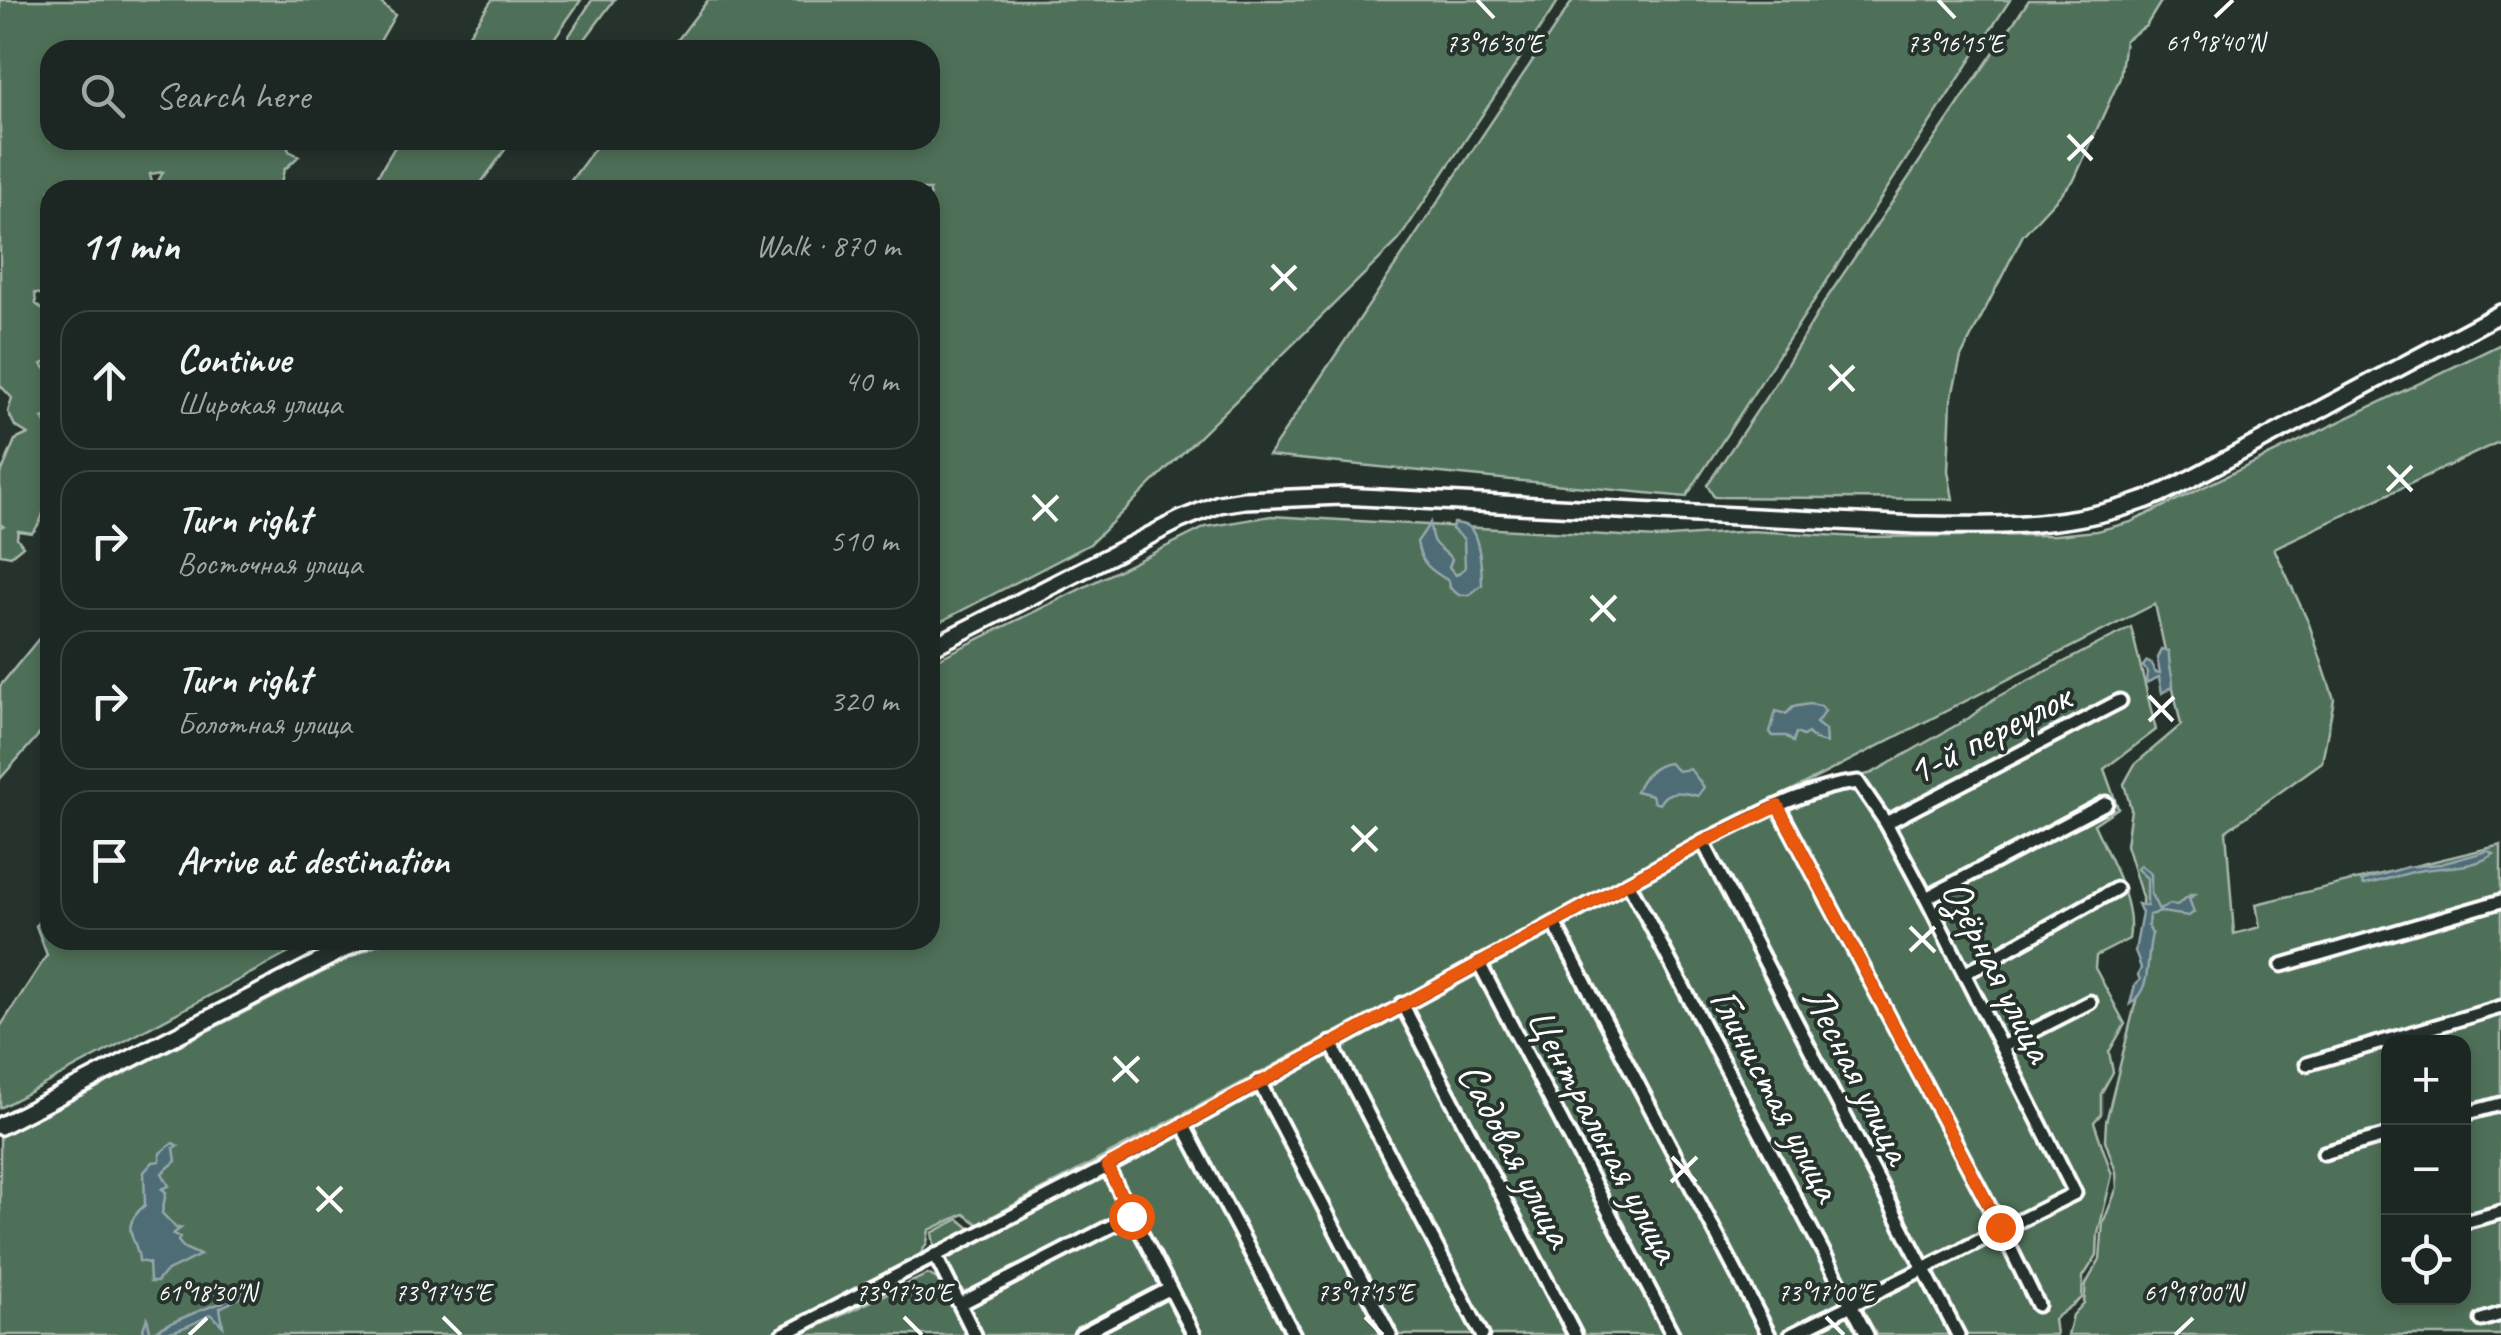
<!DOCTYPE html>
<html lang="en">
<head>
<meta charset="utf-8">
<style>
	body { margin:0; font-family:Caveat,sans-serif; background:#252e2a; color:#f1f3f6 }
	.controls { position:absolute; right:30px; bottom:30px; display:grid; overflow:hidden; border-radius:20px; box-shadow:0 5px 15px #0003 }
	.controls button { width:90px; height:90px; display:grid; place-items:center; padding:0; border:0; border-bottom:2px solid #3a4340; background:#1c2622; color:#f1f3f6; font:50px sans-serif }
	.stop { position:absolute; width:30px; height:30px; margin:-22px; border:8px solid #ea580c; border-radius:50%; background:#fff }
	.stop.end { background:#ea580c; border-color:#fff; box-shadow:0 2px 10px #0008 }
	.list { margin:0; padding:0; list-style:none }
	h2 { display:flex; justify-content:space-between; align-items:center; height:130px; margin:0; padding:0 40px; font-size:42px }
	h2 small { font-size:32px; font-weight:400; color:#a0a5a5 }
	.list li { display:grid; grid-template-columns:65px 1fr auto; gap:30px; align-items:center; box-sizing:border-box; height:140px; margin:0 20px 20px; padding:0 20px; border:2px solid #3a4340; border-radius:30px }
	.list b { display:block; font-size:38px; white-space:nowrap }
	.list p { margin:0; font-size:32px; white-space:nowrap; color:#a0a5a5 }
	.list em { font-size:32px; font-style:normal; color:#a0a5a5 }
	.icon { flex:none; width:55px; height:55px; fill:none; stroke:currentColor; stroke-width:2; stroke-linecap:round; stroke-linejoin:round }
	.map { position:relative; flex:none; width:2501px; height:1335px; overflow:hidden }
	.search { position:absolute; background:#1c2622; box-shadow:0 5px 15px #0003; left:40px; top:40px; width:900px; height:110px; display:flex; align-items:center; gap:25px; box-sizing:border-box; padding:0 35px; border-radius:30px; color:#a0a5a5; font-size:38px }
	.panel { position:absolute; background:#1c2622; box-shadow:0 5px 15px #0003; left:40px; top:180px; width:900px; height:770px; border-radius:30px }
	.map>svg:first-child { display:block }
	.green { fill:#507059; stroke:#a8b8ac; stroke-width:2.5; fill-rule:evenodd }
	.water { fill:#4e6c74; stroke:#95a7ac; stroke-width:2.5 }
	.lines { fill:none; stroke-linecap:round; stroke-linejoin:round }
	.street-casing { stroke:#fff; stroke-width:19 }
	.secondary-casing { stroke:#fff; stroke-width:22 }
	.street { stroke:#26332d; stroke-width:11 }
	.secondary { stroke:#26332d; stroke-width:15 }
	.route { stroke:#ea580c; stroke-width:12 }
	.ticks { fill:none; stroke:#fff; stroke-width:4 }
	.labels { text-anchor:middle; stroke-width:8; stroke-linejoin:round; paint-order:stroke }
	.street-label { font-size:42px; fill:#fff; stroke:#26332d }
	.ticks-label { font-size:25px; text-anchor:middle; fill:#fff; stroke:#26332d; stroke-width:8; stroke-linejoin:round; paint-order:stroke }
</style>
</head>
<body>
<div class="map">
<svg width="2501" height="1335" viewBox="0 0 2501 1335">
	<rect width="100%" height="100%" fill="#26332d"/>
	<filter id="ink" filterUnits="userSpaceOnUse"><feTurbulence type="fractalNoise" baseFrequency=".01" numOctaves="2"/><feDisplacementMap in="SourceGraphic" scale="20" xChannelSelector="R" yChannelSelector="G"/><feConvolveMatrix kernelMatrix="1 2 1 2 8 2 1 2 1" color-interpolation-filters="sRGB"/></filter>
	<g filter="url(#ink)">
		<g class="green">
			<path d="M 0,0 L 387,0 L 380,2 L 395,15 L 375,50 L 50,50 L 50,140 L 285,140 L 289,151 L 299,156 L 284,170 L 280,187 L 270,190 L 161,190 L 157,183 L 163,172 L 150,174 L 154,190 L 50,190 L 50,296 L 35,293 L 36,304 L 48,314 L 50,309 L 50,361 L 42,364 L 50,375 L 50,415 L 42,418 C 59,440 52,514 32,533 L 18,531 L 17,538 L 23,546 L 11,556 L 0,554 L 0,527 L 3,526 L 0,524 L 0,465 L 2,471 L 15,440 L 28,434 L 15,426 L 8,412 L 12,398 L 0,385 Z"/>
			<path d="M 492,0 L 581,0 L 546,50 L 458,50 Z"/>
			<path d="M 592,0 L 614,0 L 577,50 L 560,50 Z"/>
			<path d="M 708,0 L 1559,0 L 1398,241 L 1090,544 L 930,627 L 930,190 L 564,190 L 601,140 L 930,140 L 930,50 L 670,50 Z"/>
			<path d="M 1573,0 L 2010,0 L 1686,497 L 1268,456 Z"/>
			<path d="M 2029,0 L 2162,0 L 2146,26 L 2125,40 L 2120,78 L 2074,180 L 2023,235 L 1961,357 L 1951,400 L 1948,471 L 1953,499 L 1714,497 L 1707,485 L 1775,384 L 1825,301 Z"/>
			<path d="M 399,140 L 512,140 L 476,190 L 369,190 Z"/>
			<path d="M 2501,344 L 2501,441 L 2274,548 L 2309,624 L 2334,699 L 2322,762 L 2226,831 L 2234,934 L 2260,927 L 2256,904 L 2501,845 L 2501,1335 L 2068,1335 L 2073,1315 L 2084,1303 L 2086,1284 L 2100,1259 L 2103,1223 L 2117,1188 L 2116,1172 L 2105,1140 L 2106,1122 L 2144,968 L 2142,897 L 2126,845 L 2131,809 L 2124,784 L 2135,764 L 2181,725 L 2155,604 L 1689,843 L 978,1224 L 964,1214 L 929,1230 L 927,1243 L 918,1258 L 817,1313 L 768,1335 L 0,1335 L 0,1137 L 386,940 L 930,940 L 930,663 L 1206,527 L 1271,516 L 1657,538 L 1751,531 L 1860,537 L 2055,535 L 2097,531 L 2131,522 ZM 2388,1042 L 2464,1042 L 2464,1298 L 2388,1298 Z"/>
			<path d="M 50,625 L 50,722 L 0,779 L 0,686 Z"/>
			<path d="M 2131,627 L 2156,730 L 2104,769 L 2118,808 L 2094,824 C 2109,859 2136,901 2129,939 L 2096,956 L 2095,968 L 2125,1024 L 2109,1052 L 2113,1072 L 2101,1094 L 2101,1114 L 2094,1122 L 2112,1175 L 2098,1234 L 2097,1255 L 2083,1277 L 2082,1298 L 2054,1319 L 2056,1335 L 979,1335 L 935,1250 L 932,1233 L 959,1219 L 971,1229 L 1179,1123 L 1790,795 L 1872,773 L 1969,718 L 1995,698 Z"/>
			<path d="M 50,903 L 50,940 L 313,940 L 0,1108 L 0,1027 L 47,955 L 36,926 Z"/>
			<path d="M 928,1274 L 937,1279 L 966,1335 L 800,1335 Z"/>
		</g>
		<g class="water">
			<path d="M 1430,523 C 1432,549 1436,542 1452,559 L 1449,567 L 1456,575 L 1465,568 L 1464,539 L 1452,529 L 1453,523 C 1456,523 1467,525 1469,527 C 1480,537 1482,571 1482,585 L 1469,595 L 1459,595 L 1450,588 L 1449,581 C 1432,571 1421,565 1417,542 Z"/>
			<path d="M 2161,649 L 2169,651 C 2168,664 2173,674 2173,686 L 2162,693 L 2159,677 L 2146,683 L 2147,672 L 2143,666 L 2147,661 L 2150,662 L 2155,672 L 2160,673 L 2157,658 Z"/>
			<path d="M 1809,704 L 1821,706 L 1825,711 L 1816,723 L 1825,730 L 1826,743 L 1815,740 L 1808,733 L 1803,736 L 1796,733 L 1793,742 L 1786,736 L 1773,736 L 1770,732 L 1776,711 L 1786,714 L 1793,707 Z"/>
			<path d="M 1669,763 L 1678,771 L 1690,769 L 1704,787 L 1698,796 C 1684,792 1667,788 1659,804 L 1654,802 L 1652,795 L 1636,791 C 1641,777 1655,765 1669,763 Z"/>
			<path d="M 2488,851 L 2494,854 C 2472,870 2441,866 2417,871 C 2400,875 2381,881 2364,885 L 2361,881 L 2407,867 L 2441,864 Z"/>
			<path d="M 2140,865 L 2151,874 L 2151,894 L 2159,910 L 2170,904 L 2177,905 L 2191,894 L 2195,894 L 2189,899 L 2194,912 L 2189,916 L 2161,912 L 2149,915 L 2148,926 L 2152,934 C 2145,961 2153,987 2130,1004 L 2135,985 L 2140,980 L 2138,975 L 2141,968 L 2135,951 L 2142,913 L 2138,904 L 2147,906 L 2147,878 L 2137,869 Z"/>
			<path d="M 173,1143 L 178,1146 L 174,1148 L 176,1161 L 162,1173 L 169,1186 L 162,1189 L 166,1192 L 162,1213 L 176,1228 L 181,1228 L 173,1234 L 180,1237 L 178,1241 L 184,1248 L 200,1255 L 164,1273 L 157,1282 L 150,1282 L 149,1263 L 139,1261 C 139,1239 116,1230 145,1205 L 144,1172 L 153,1162 L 160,1161 L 160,1153 Z"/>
			<path d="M 259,1284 L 259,1288 L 220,1308 L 223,1326 L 211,1314 C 193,1325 169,1335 146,1335 L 143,1329 L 147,1318 L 151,1334 C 159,1327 209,1306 222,1303 L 231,1293 L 236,1295 Z"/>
		</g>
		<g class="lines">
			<defs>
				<g id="street">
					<path d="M 1778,806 L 2000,1227 L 2038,1305"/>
					<path d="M 1886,823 L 2120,701"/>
					<path d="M 1703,842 L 1958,1335"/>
					<path d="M 1629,884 L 1867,1335"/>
					<path d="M 1926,898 L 2106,803"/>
					<path d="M 1555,925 L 1769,1335"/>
					<path d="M 1479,963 L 1673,1335"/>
					<path d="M 2282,965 L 2501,901"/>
					<path d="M 1966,973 L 2116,889"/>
					<path d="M 1402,1004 L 1575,1335"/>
					<path d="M 1331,1043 L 1482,1335"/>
					<path d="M 2002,1047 L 2090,1002"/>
					<path d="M 2307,1064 L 2501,1007"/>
					<path d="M 1259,1082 L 1390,1335"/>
					<path d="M 2464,1114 L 2501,1104"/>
					<path d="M 1183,1124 L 1294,1335"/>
					<path d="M 2324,1153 L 2388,1135"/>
					<path d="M 1107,1167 L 1194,1335"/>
					<path d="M 2464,1222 L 2501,1212"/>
					<path d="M 935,1255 L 975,1335"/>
					<path d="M 960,1304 L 1131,1216"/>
					<path d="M 2482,1320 L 2501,1314"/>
					<path d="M 782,1335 L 1107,1167 L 1703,842 C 1751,819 1805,787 1858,782 L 1886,823 L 1926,898 L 2075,1193 L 1791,1335"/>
					<path d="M 1081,1335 L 1169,1289"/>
				</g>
				<g id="secondary">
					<path d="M 930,648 L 1180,520 L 1219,504 L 1244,500 L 1341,496 L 1917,525 C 1994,526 2069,528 2142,501 C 2160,495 2176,486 2192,478 L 2501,313"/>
					<path d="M 0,1126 L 362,940"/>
				</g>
			</defs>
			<use href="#street" class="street-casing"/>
			<use href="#secondary" class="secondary-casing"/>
			<use href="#street" class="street"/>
			<use href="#secondary" class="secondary"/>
		</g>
	</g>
	<g class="lines" filter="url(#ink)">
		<path class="route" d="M 1131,1216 L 1107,1166 L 1703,842 L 1778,806 L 2000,1227"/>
	</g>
	<path class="ticks" d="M 1477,0 L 1494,18M 1938,0 L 1955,18M 2215,17 L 2233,0M 2068,135 L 2092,160M 2068,160 L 2093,136M 1272,265 L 1296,290M 1271,290 L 1296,266M 1830,365 L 1854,391M 1829,390 L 1854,366M 2388,466 L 2412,491M 2387,491 L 2412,466M 1033,495 L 1057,521M 1033,520 L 1058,496M 1591,596 L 1615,621M 1591,621 L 1616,596M 2149,696 L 2173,721M 2149,721 L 2174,697M 1352,826 L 1377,851M 1352,851 L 1377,827M 1910,927 L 1935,952M 1910,951 L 1935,927M 1114,1057 L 1138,1082M 1113,1081 L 1139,1057M 1672,1157 L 1696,1182M 1671,1182 L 1697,1157M 317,1187 L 342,1212M 317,1211 L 342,1187M 443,1317 L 461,1335M 904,1317 L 922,1335M 1365,1317 L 1383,1335M 1826,1317 L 1844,1335M 189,1335 L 207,1318M 2175,1335 L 2193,1318"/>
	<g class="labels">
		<g class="street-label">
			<text transform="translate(1988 733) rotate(-27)" y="15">1-й переулок</text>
			<text transform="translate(1999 970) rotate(63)" y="15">Озёрная улица</text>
			<text transform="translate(1859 1074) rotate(63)" y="15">Лесная улица</text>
			<text transform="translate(1777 1094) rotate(62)" y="15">Глинистая улица</text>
			<text transform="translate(1605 1134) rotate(62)" y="15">Центральная улица</text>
			<text transform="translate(1517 1154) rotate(62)" y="15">Садовая улица</text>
		</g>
	</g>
	<g class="ticks-label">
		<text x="2215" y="51">61°18'40"N</text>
		<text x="1494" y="52">73°16'30"E</text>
		<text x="1955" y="52">73°16'15"E</text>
		<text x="443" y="1301">73°17'45"E</text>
		<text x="904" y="1301">73°17'30"E</text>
		<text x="1365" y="1301">73°17'15"E</text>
		<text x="1826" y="1301">73°17'00"E</text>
		<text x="207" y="1301">61°18'30"N</text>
		<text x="2193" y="1301">61°19'00"N</text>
	</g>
</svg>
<div class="controls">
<button>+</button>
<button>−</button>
<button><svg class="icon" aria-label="locate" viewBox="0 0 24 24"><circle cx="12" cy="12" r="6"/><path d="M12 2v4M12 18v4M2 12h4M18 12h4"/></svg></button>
</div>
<div class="stop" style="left:1131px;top:1216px"></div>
<div class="stop end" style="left:2000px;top:1227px"></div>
<div class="search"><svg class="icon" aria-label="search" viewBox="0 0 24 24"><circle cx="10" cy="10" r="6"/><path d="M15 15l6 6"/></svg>Search here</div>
<section class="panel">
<h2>11 min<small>Walk · 870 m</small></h2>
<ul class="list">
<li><svg class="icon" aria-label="ahead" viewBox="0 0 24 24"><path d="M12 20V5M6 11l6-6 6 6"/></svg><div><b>Continue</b><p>Широкая улица</p></div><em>40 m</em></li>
<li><svg class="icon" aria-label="right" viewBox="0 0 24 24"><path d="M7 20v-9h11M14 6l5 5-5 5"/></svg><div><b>Turn right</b><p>Восточная улица</p></div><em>510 m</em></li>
<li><svg class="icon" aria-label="right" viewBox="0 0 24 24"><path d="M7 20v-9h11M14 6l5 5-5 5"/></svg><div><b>Turn right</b><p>Болотная улица</p></div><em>320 m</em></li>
<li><svg class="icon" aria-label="arrive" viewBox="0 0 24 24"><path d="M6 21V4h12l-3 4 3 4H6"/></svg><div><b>Arrive at destination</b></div></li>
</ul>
</section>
</div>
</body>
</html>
